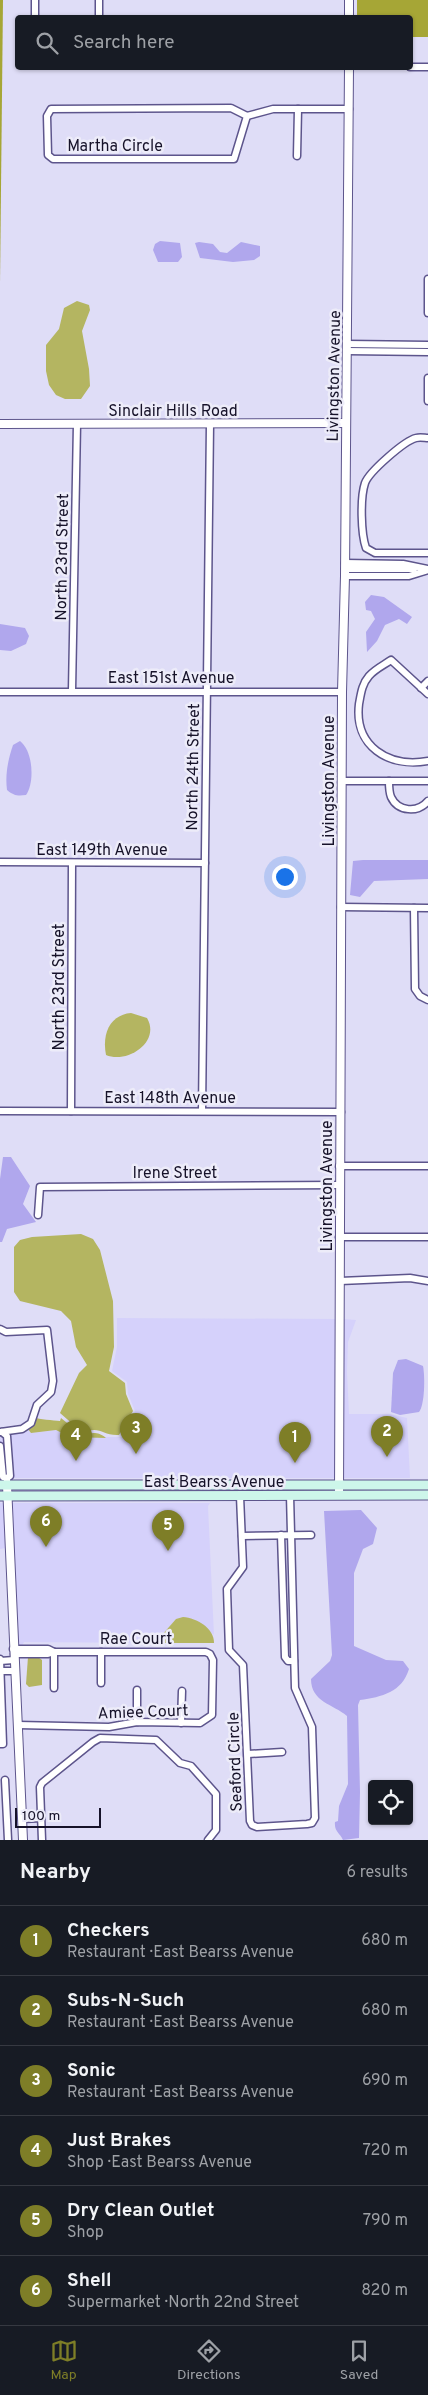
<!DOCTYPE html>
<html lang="en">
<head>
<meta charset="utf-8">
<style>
	body { margin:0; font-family:Overpass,sans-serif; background:#20242c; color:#f1f3f6 }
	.controls { position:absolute; right:15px; bottom:15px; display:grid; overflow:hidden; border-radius:5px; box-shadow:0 1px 4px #0004 }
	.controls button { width:45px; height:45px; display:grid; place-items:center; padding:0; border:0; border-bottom:1px solid #363941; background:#171b24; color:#f1f3f6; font:25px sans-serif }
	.scale { position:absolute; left:15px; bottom:12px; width:86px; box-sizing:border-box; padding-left:5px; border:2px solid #161229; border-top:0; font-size:14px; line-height:18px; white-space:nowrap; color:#161229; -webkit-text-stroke:4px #edecf9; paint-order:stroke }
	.you { position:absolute; left:284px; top:876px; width:18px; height:18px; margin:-12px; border:4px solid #fff; border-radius:50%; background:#1a73e8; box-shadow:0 0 0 8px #1a73e833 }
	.badge { display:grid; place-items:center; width:32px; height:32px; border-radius:50%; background:#7e7e27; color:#fff; font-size:16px; font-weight:700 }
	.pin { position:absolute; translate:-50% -41px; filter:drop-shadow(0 1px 2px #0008) }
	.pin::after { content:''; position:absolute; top:26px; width:18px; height:15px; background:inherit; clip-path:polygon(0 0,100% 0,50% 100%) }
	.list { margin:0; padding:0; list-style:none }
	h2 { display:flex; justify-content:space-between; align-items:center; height:65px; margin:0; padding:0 20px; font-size:21px }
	h2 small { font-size:16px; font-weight:400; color:#9ea1a6 }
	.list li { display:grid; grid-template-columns:32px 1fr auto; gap:15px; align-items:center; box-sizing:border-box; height:70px; padding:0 20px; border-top:1px solid #363941 }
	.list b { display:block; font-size:19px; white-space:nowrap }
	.list p { margin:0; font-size:16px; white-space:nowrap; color:#9ea1a6 }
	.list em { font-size:16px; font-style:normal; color:#9ea1a6 }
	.icon { flex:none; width:28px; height:28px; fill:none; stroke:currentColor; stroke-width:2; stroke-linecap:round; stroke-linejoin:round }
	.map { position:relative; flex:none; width:428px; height:1840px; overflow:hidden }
	.search { position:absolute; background:#171b24; box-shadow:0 1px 4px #0004; left:15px; right:15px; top:15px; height:55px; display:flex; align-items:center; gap:12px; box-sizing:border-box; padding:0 18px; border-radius:5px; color:#9ea1a6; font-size:19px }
	.sheet { height:485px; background:#171b24 }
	nav { display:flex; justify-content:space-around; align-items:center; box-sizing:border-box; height:70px; border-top:1px solid #363941; background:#171b24; font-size:14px; color:#9ea1a6 }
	nav a { display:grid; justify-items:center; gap:2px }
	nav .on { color:#7e7e27 }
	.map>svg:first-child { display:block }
	.built { fill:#d5d1fb }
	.green { fill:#b4b561 }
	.forest { fill:#a6a636 }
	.water { fill:#b0a7ed }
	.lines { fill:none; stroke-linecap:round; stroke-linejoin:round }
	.minor-casing { stroke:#5d558c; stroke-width:9 }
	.tertiary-casing { stroke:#5d558c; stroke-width:10 }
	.secondary-casing { stroke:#5d558c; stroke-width:11 }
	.minor { stroke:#fff; stroke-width:6 }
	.tertiary { stroke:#fff; stroke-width:8 }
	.secondary { stroke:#cdf6ea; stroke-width:9 }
	.labels { text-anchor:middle; stroke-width:5; stroke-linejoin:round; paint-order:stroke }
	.street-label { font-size:16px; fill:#161229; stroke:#edecf9 }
</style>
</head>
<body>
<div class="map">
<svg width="428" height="1840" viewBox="0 0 428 1840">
	<rect width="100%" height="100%" fill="#dfddf7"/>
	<g class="built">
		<path d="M 117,1318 L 337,1319 L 337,1478 L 0,1478 L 0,1432 L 27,1428 L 31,1433 L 56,1430 L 70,1437 L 121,1437 L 135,1411 L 128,1394 L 127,1382 L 112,1371 L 117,1347 Z"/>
		<path d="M 343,1319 L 356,1320 L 348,1342 L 347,1372 L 349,1414 L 390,1414 L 407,1418 L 410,1478 L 343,1478 Z"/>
		<path d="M 0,1503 L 5,1503 L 6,1548 L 0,1549 Z"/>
		<path d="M 11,1503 L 210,1503 L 208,1506 L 214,1635 L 204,1626 L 176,1619 L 155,1643 L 24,1642 L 21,1648 L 16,1648 Z"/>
	</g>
	<g class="green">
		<path d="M 77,301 L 89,305 L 90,310 L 82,331 L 89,369 L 90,386 L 81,399 L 65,399 L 56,395 L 49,385 L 46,371 L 46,345 L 59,329 L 64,308 Z"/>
		<path d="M 131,1013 L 147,1018 C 161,1042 127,1064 106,1055 C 102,1035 109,1015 131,1013 Z"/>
		<path d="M 81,1234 L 93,1239 L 100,1250 L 113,1301 L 114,1347 L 109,1371 L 125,1383 L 126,1394 L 133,1411 L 119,1435 C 102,1436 100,1425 83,1433 L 60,1413 L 79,1373 L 87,1365 L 76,1347 L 71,1321 L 61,1311 L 20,1301 L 14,1292 L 14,1247 L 20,1240 L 32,1237 Z"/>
		<path d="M 34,1417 C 39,1420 53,1420 60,1421 L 61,1418 L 82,1435 C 92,1433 97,1431 106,1438 L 70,1437 L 56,1430 L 31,1433 L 27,1428 Z"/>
		<path d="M 183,1617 C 197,1618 214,1628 214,1643 L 155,1643 L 176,1619 Z"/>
		<path d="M 28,1657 L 38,1657 L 42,1660 L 42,1685 L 29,1687 L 26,1684 Z"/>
	</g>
	<g class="forest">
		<path d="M 0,0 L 3,0 L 0,284 Z"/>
		<path d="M 357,0 L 428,0 L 428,37 L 411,37 L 410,18 L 357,17 Z"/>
	</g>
	<g class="water">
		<path d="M 160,241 L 180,243 L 182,257 L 178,262 L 158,262 L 153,250 L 155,244 Z"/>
		<path d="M 199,242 L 213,244 L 220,252 L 227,253 L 241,242 L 260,246 L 260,256 L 254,260 L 233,262 L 200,258 L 195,243 Z"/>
		<path d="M 371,595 L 384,597 L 412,617 L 407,624 L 399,619 L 385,625 L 377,641 L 367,652 L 366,632 L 375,619 L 371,611 L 366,610 L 365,602 Z"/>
		<path d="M 0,624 L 25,628 L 29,636 L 26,644 L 11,651 L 0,650 Z"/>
		<path d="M 20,741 C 33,751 35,782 26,795 C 18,796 14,796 7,790 C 5,774 8,760 13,745 Z"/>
		<path d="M 363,860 L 428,860 L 428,879 L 374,881 L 360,897 L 350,895 L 353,861 Z"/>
		<path d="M 3,1157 L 11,1157 L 30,1186 L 23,1204 L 36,1222 L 7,1229 L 2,1242 L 0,1242 L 0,1179 Z"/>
		<path d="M 406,1359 L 423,1366 C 425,1376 425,1404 419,1412 L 400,1415 L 391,1412 L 393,1373 L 398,1360 Z"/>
		<path d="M 361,1510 L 377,1528 L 373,1544 L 363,1549 L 354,1573 L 354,1646 L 386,1660 L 403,1661 L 409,1669 C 402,1692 382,1697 360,1700 L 358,1705 L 360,1792 L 359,1838 L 343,1840 C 340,1833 334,1832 335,1822 L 338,1821 L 339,1806 L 348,1784 L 347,1716 C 333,1704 311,1702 311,1679 L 330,1661 L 332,1655 L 324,1511 Z"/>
	</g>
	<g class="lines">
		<defs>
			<g id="minor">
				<path d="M 35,18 L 35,0"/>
				<path d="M 99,18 L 99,0"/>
				<path d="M 410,67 L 428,67"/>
				<path d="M 231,108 L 247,116 L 234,159 L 53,159 L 48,155 L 47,116 L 51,109 Z"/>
				<path d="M 247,116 L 273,109 L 349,109"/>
				<path d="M 297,156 L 298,109"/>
				<path d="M 428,279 L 428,313"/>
				<path d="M 347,344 L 428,345"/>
				<path d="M 347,351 L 428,352"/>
				<path d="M 428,378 L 428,401"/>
				<path d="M 428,438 C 425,438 420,437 416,438 C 404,441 369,472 365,483 C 360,498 361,534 366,548 L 375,553 L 428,553"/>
				<path d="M 345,563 L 403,564 L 428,569"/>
				<path d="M 345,569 L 414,569"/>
				<path d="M 345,576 L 409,576 L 428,570"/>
				<path d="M 421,688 L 428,681"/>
				<path d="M 72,691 L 77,424"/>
				<path d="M 0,692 L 342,692"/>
				<path d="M 428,694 L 391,660 C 384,665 375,669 369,676 C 362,684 361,693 359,704 C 354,746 388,768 428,761"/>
				<path d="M 342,781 L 428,781"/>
				<path d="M 389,781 C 389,786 389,792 391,797 C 398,812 418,813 428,801"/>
				<path d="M 0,862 L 205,863"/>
				<path d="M 341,907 L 428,908"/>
				<path d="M 414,908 L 415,989 L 420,996 L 428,1000"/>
				<path d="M 0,1111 L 341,1112"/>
				<path d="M 71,1111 L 72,863"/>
				<path d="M 202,1111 L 210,424"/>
				<path d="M 339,1166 L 428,1166"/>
				<path d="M 38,1215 L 40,1187 L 339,1185"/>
				<path d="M 339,1237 L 428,1237"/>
				<path d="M 340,1281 L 410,1278 L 428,1281"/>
				<path d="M 0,1329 L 6,1332 L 47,1330 L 53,1381 L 51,1392 L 37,1405 L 31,1423 L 22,1429 L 0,1432"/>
				<path d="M 2,1432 L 7,1436 L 10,1476 L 7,1478 L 7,1485"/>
				<path d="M 0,1446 L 3,1477 L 7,1478"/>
				<path d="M 240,1496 L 243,1567 L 227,1589 L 229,1650 L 243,1665 L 250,1821 L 252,1825 L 257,1827 L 307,1824 L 312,1823 L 315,1818 L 312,1727 L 295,1688 L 290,1495"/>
				<path d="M 281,1535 L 285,1657 L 288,1661 L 294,1661"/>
				<path d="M 242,1536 L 311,1535"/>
				<path d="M 13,1649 L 48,1649 L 54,1652 L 206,1652 L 210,1654 L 213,1660 L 212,1715 L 200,1723 L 137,1722 L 109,1727 L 18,1725"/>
				<path d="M 14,1654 L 48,1654 L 54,1652"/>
				<path d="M 0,1659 L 3,1744 L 0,1744"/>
				<path d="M 0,1661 L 14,1660"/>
				<path d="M 0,1671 L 15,1671"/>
				<path d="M 101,1683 L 101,1652"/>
				<path d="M 54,1688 L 54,1652"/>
				<path d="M 137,1690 L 137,1722"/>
				<path d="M 181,1723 L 182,1691"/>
				<path d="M 248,1754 L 282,1752"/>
				<path d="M 5,1780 L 8,1840"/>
				<path d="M 22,1819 L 41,1818"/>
				<path d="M 42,1840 L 40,1787 L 42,1783 L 93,1742 L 100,1738 L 156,1740 L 180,1763 L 191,1766 L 216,1794 L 216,1830 L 208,1840"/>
			</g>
			<g id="tertiary">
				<path d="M 349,0 L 349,18"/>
				<path d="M 0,424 L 346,423"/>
				<path d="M 7,1485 L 23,1840"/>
				<path d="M 339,1495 L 342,692 L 345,576 L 349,68"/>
			</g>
			<g id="secondary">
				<path d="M 0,1485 L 428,1485"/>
				<path d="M 0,1496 L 428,1495"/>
			</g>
		</defs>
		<use href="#minor" class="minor-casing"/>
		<use href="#tertiary" class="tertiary-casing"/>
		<use href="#secondary" class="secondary-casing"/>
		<use href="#minor" class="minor"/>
		<use href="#tertiary" class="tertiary"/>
		<use href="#secondary" class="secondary"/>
	</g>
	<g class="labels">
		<g class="street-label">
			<text x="115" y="151">Martha Circle</text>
			<text transform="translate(333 376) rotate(-89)" y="6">Livingston Avenue</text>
			<text x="173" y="416">Sinclair Hills Road</text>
			<text transform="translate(61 557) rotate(-89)" y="6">North 23rd Street</text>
			<text x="171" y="683">East 151st Avenue</text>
			<text transform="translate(192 767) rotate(-89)" y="6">North 24th Street</text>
			<text transform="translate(328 781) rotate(-90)" y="6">Livingston Avenue</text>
			<text x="102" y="855">East 149th Avenue</text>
			<text transform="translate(58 987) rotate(-90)" y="6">North 23rd Street</text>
			<text x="170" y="1103">East 148th Avenue</text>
			<text x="175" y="1178">Irene Street</text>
			<text transform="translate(326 1186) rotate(-90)" y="6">Livingston Avenue</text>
			<text x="214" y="1487">East Bearss Avenue</text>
			<text x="136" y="1644">Rae Court</text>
			<text transform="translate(143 1711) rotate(-2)" y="6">Amiee Court</text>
			<text transform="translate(234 1762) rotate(-92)" y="6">Seaford Circle</text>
		</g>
	</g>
</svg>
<div class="controls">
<button><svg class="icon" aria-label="locate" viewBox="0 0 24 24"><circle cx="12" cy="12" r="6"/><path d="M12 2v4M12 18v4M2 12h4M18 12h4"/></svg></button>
</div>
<div class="scale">100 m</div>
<div class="you"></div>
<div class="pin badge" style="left:295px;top:1463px">1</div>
<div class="pin badge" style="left:387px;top:1457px">2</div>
<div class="pin badge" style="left:136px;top:1454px">3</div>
<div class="pin badge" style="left:76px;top:1461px">4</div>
<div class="pin badge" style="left:168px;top:1551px">5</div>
<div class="pin badge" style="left:46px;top:1547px">6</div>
<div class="search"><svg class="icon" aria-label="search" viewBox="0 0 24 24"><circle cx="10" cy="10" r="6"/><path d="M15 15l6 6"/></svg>Search here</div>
</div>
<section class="sheet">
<h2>Nearby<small>6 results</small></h2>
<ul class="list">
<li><span class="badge">1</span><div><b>Checkers</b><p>Restaurant · East Bearss Avenue</p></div><em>680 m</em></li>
<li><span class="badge">2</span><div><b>Subs-N-Such</b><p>Restaurant · East Bearss Avenue</p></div><em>680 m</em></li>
<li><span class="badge">3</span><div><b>Sonic</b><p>Restaurant · East Bearss Avenue</p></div><em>690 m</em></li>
<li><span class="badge">4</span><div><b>Just Brakes</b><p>Shop · East Bearss Avenue</p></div><em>720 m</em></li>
<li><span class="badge">5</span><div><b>Dry Clean Outlet</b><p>Shop</p></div><em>790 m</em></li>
<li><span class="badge">6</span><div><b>Shell</b><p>Supermarket · North 22nd Street</p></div><em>820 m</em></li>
</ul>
</section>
<nav>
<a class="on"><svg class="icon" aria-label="map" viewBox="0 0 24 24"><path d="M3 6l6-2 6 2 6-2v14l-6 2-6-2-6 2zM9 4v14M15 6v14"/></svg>Map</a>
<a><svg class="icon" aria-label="directions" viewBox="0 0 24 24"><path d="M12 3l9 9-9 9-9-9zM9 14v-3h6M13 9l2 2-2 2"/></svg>Directions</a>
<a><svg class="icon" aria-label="saved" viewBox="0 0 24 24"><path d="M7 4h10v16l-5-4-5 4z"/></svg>Saved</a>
</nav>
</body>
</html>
